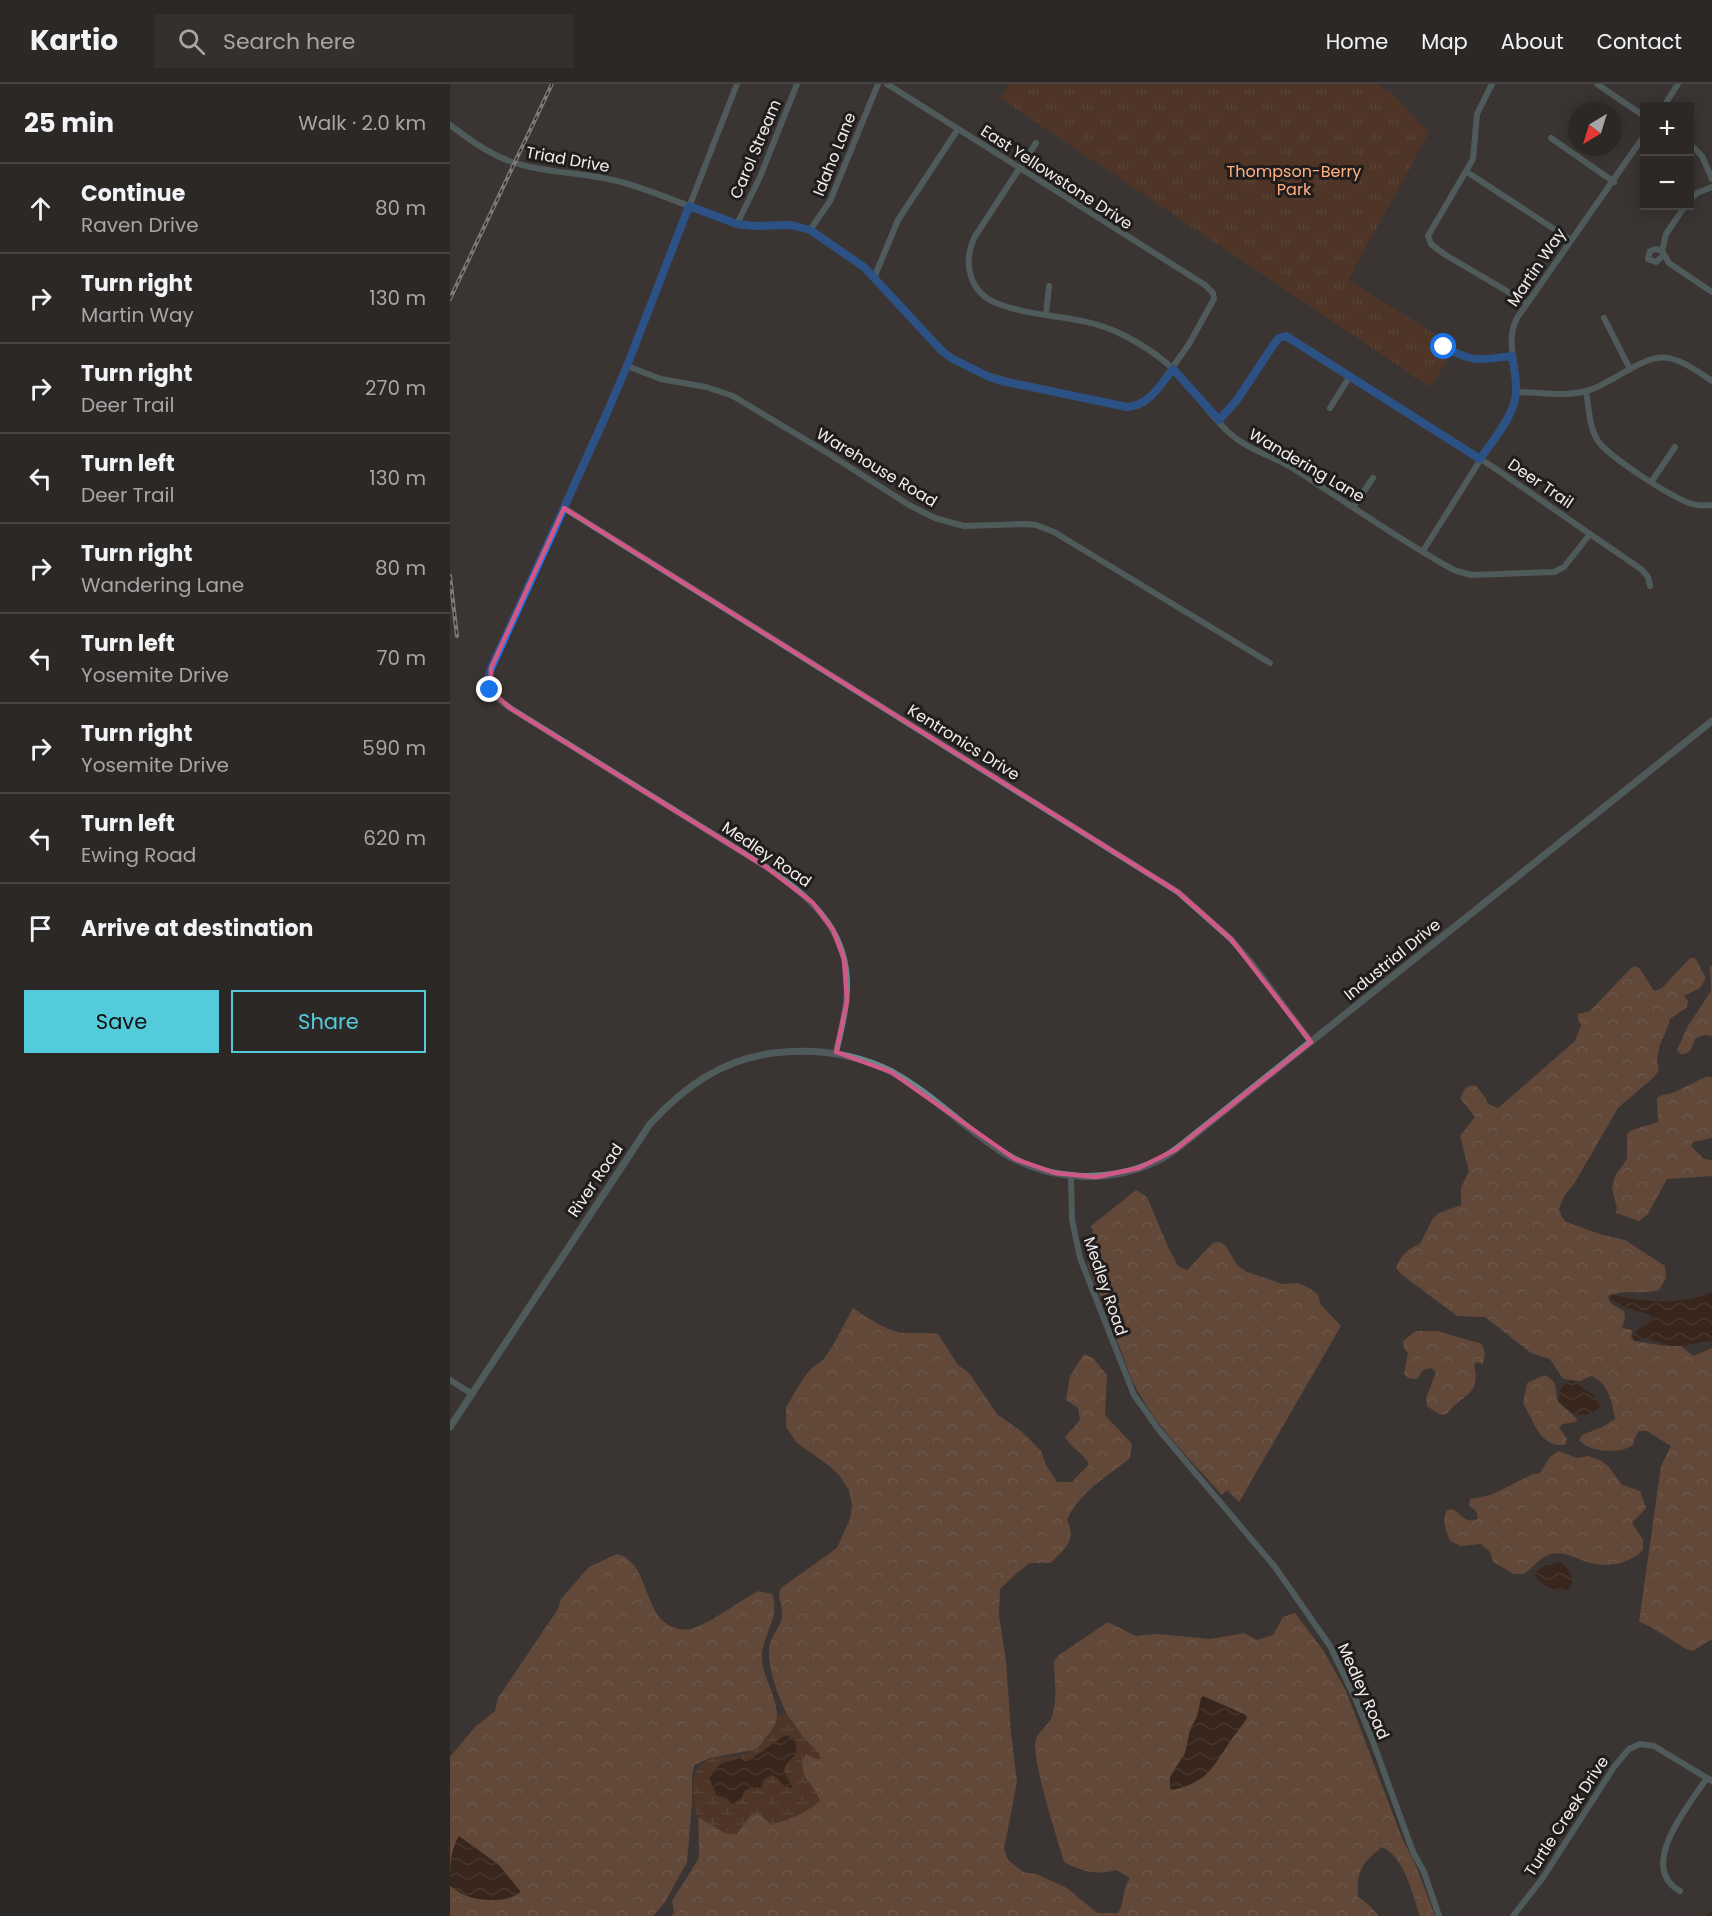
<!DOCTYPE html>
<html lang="en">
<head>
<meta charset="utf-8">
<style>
	body { margin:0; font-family:Poppins,sans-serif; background:#34302e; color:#f1f3f6 }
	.controls { position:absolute; right:18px; top:18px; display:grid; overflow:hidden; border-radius:0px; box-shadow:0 3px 15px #0003 }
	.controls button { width:54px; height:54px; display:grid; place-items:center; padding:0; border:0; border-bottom:2px solid #484443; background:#2c2826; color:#f1f3f6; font:30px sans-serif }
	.compass { position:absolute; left:1118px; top:18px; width:54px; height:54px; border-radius:50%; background:#2c2826; box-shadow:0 3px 15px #0003; rotate:218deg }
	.stop { position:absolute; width:18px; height:18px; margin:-14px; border:4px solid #1a73e8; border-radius:50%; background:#fff }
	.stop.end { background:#1a73e8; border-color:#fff; box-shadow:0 2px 6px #0008 }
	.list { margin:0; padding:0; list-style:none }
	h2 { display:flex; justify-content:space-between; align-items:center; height:78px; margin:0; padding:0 24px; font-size:26px }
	h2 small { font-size:20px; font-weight:400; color:#a6a6a7 }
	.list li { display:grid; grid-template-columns:39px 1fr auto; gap:18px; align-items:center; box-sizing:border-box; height:90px; padding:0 24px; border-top:2px solid #484443 }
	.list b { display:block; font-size:22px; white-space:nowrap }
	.list p { margin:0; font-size:20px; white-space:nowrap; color:#a6a6a7 }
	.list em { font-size:20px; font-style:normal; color:#a6a6a7 }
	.actions { display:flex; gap:12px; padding:18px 24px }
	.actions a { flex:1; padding:14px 0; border:2px solid #53cbda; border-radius:0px; text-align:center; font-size:21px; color:#53cbda }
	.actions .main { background:#53cbda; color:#111 }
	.icon { flex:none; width:33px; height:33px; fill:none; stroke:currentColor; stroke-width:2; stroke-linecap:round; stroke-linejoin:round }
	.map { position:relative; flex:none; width:1262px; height:1832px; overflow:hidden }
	header { display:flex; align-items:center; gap:36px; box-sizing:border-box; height:84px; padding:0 30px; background:#2c2826; border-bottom:2px solid #484443 }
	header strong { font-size:28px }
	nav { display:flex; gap:33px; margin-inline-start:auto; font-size:21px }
	.search { width:420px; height:54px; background:#34302e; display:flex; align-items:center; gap:15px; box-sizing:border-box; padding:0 21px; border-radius:0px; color:#a6a6a7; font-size:22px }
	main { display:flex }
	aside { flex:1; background:#2c2826 }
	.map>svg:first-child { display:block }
	.forest { fill:url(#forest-crowns) }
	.wetland { fill:url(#wetland-marsh) }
	.park { fill:url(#park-tufts) }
	.water { fill:url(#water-waves) }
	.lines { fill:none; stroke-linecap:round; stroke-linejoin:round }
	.stream { stroke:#371500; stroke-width:1.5 }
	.minor { stroke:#69888c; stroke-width:6 }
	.tertiary { stroke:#69888c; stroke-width:7 }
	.rail-casing { stroke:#d0cdcb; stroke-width:4 }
	.rail { stroke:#201d1c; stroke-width:1.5; stroke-dasharray:4.5; stroke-linecap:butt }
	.route { stroke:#1a73e8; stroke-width:8 }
	.marked { fill:none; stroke:#d05886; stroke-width:4.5; stroke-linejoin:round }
	.labels { text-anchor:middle; stroke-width:6; stroke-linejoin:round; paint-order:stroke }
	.street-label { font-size:16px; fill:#f1eeec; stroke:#201d1c }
	.park-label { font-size:16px; fill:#feb083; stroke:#201d1c }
</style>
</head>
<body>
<header>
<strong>Kartio</strong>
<div class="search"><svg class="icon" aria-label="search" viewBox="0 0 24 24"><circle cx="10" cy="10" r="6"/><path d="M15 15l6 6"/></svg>Search here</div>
<nav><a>Home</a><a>Map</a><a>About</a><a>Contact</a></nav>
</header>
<main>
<aside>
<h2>25 min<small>Walk · 2.0 km</small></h2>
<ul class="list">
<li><svg class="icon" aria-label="ahead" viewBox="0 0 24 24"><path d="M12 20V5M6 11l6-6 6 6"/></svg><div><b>Continue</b><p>Raven Drive</p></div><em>80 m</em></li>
<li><svg class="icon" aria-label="right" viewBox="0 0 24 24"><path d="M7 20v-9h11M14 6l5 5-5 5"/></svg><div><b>Turn right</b><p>Martin Way</p></div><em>130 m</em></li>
<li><svg class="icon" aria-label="right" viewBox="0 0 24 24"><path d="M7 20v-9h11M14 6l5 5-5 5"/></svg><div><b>Turn right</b><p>Deer Trail</p></div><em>270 m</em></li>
<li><svg class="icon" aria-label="left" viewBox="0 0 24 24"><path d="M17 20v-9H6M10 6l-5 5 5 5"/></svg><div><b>Turn left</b><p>Deer Trail</p></div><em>130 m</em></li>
<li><svg class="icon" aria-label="right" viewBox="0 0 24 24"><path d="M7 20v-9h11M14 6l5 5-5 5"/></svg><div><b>Turn right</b><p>Wandering Lane</p></div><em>80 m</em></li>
<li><svg class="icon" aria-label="left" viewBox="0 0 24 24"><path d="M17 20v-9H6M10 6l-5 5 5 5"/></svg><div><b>Turn left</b><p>Yosemite Drive</p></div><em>70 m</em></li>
<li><svg class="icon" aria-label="right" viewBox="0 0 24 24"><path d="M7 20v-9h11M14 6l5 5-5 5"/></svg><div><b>Turn right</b><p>Yosemite Drive</p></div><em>590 m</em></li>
<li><svg class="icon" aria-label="left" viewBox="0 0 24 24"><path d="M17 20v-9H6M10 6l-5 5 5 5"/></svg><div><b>Turn left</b><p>Ewing Road</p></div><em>620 m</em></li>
<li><svg class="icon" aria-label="arrive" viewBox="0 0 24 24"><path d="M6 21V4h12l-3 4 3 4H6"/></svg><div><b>Arrive at destination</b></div></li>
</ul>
<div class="actions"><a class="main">Save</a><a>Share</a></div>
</aside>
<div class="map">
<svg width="1262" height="1832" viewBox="0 0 1262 1832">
	<defs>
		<pattern id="forest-crowns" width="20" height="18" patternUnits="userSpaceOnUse" patternTransform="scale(1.5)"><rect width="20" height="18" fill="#936042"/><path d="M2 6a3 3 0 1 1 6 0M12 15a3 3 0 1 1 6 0" fill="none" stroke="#a87f67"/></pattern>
		<pattern id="wetland-marsh" width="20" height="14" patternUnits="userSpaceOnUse" patternTransform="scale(1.5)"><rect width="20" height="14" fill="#66371a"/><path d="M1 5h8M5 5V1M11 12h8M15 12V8" fill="none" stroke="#7c543b"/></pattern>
		<pattern id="park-tufts" width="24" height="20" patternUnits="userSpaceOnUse" patternTransform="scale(1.5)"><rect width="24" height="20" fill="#66371a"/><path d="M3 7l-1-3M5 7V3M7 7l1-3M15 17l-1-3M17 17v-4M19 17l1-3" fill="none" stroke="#7c543b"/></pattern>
		<pattern id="water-waves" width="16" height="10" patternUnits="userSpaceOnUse" patternTransform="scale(1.5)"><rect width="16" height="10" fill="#371500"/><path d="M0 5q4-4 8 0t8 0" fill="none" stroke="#543725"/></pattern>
	</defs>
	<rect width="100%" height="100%" fill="#3a3533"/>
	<g class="forest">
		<path d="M 1240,874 L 1245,874 L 1256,894 L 1250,904 L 1234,912 L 1238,917 L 1237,923 L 1220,935 L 1215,950 L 1210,960 L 1207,976 L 1209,986 L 1203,994 L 1168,1024 L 1124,1100 L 1114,1112 L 1109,1125 L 1112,1133 L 1116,1138 L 1153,1151 L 1175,1156 L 1215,1182 L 1216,1194 L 1209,1206 C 1191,1211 1174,1205 1158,1212 L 1160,1219 L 1174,1227 L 1175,1234 L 1172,1244 L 1182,1246 L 1181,1253 L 1184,1257 L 1216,1262 L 1231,1262 L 1243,1272 L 1262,1264 L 1262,1555 L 1243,1567 L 1238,1566 L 1199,1542 L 1189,1538 L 1211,1382 L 1221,1362 L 1197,1347 L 1189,1347 L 1185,1353 L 1183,1361 C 1170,1370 1140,1369 1129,1356 L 1132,1351 L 1152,1343 L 1165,1335 C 1162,1318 1159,1299 1141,1292 L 1130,1297 L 1113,1295 L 1100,1275 L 1081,1269 L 1035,1233 L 1007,1232 L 952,1191 L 946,1184 C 950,1172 958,1164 970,1160 L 983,1134 L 989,1129 L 1011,1121 L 1011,1104 L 1019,1087 L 1010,1052 L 1025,1033 L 1010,1014 L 1016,1003 L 1025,1001 L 1035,1013 L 1038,1020 L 1048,1024 L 1125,957 L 1131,941 L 1128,935 L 1128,930 L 1140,927 L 1180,885 L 1185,882 L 1190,885 L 1204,907 L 1212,904 Z"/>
		<path d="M 1262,881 L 1262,952 L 1255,951 L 1246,954 C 1241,962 1242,971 1230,970 L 1227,966 L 1238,942 L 1261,907 L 1260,883 Z"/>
		<path d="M 1257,993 L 1262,993 L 1262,1054 L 1243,1058 L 1241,1062 L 1254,1075 L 1262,1076 L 1262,1092 L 1217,1095 L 1198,1130 L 1189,1137 L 1166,1129 L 1167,1124 L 1162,1105 L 1165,1092 L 1177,1075 L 1177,1050 L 1182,1046 L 1208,1038 L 1207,1014 C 1213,1009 1218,1011 1225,1008 C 1236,1003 1245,997 1257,993 Z"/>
		<path d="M 686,1106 L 697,1113 L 719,1165 L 728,1182 L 737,1186 L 763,1159 L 770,1158 L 775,1161 L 787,1181 L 797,1188 L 833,1200 L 848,1199 L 861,1205 L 868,1211 L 871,1221 L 891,1242 L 789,1418 L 777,1406 L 772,1411 C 740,1375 703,1340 682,1296 L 638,1181 L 649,1168 L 641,1142 Z"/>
		<path d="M 403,1224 C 417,1233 436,1247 454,1249 C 465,1250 476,1248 488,1250 L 508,1281 L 519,1289 L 547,1330 L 572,1348 L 591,1367 L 596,1381 L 607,1398 L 622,1398 L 639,1380 C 633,1369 621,1364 615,1353 L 630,1336 L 628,1324 L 616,1316 L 620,1292 L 634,1270 L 643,1274 L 657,1291 L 655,1331 L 682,1360 L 680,1374 C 656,1394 631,1406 617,1436 C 627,1457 615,1464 601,1479 L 580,1479 L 567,1489 L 550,1505 L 549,1532 L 556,1577 L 561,1649 L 567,1698 L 554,1765 L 558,1776 L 573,1788 L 586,1790 L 617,1804 L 647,1829 L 668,1829 C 676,1817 670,1810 680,1794 L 667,1786 C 648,1791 632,1788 614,1778 C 608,1756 580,1673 586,1655 C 589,1647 599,1641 602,1632 C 608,1614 604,1595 604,1577 L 609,1571 L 658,1538 L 686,1552 L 707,1550 L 761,1555 L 794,1549 L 807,1556 L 823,1551 L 833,1533 L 845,1529 L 873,1566 L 896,1607 L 952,1754 L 967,1784 L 985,1832 L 970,1832 C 962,1809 955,1774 932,1763 C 912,1779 906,1787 908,1813 L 919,1821 L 929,1832 L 221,1832 L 224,1829 L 222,1817 L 249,1774 L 248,1719 L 341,1638 C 331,1619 313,1577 321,1557 C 324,1548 332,1541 332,1531 C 333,1522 326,1512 331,1504 L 387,1464 L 400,1435 L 402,1421 L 399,1406 L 389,1391 L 378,1381 L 347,1359 L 336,1343 L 336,1323 L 353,1295 L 362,1284 L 373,1276 L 383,1261 Z"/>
		<path d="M 966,1247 L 987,1247 L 1032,1260 L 1035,1269 L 1033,1280 L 1026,1278 L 1024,1281 C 1032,1312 1011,1310 997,1330 L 990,1331 L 977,1322 L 976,1314 L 986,1288 L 981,1284 L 973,1286 L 967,1295 L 958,1294 L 954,1290 L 958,1269 L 954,1265 L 953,1257 Z"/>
		<path d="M 1094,1291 C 1107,1296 1106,1304 1107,1317 L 1127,1335 L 1126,1338 L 1113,1340 L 1109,1343 L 1117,1355 L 1115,1361 C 1089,1363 1084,1337 1073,1319 L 1077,1299 Z"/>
		<path d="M 1109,1367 L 1127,1374 L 1138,1372 L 1150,1376 L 1159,1383 L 1172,1401 L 1190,1407 L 1196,1424 L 1182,1439 L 1193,1456 L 1193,1466 C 1181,1478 1163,1483 1146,1480 C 1130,1478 1112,1463 1096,1472 C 1088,1476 1081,1485 1074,1490 L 1064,1490 L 1043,1478 L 1040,1468 L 1031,1460 L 1011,1462 L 1000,1457 C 996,1446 991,1437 997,1426 L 1003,1425 C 1013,1432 1015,1440 1028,1435 L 1026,1427 L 1019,1422 L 1020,1415 L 1041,1411 L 1083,1390 L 1089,1390 L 1101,1372 Z"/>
		<path d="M 167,1470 C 200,1478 192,1531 223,1543 C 231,1546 238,1547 246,1543 C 269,1534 287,1518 309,1507 L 322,1510 C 332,1534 309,1554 312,1578 C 314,1595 331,1620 326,1638 C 323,1647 313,1657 308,1665 L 260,1674 L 244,1681 L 242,1691 L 242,1719 L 237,1778 L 215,1818 L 203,1832 L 0,1832 L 0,1673 L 25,1643 L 45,1627 L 48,1614 L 108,1525 L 111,1515 L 139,1483 Z"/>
	</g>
	<path class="wetland" d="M 335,1629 C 344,1638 349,1647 356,1656 C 362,1663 369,1666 371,1675 L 367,1675 L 356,1670 C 344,1692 364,1697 370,1717 C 356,1729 339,1736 321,1741 L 310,1730 L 301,1731 L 287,1750 L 278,1751 L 246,1732 C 242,1713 238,1687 258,1676 C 267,1671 281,1674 291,1671 C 308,1667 327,1649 328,1632 Z"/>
	<path class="park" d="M 560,0 L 927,0 L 943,11 L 979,49 L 898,196 L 997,258 L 992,268 L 1000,273 L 980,303 L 550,14 Z"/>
	<g class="water">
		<path d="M 1262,1208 L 1262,1257 C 1248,1258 1231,1264 1218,1261 C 1203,1258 1201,1252 1185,1257 L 1182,1251 L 1203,1233 L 1198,1230 L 1177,1224 L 1160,1215 L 1163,1211 C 1195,1218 1231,1222 1262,1208 Z"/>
		<path d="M 1123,1297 L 1145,1312 L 1150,1323 C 1134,1337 1121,1331 1109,1317 L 1110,1306 L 1117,1298 Z"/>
		<path d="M 1110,1478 C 1119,1484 1123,1491 1122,1501 L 1116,1507 C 1102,1507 1092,1501 1084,1490 L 1095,1481 Z"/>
		<path d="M 753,1612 L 796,1631 L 797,1634 C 791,1644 783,1652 777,1662 C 760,1688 755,1698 723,1706 L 720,1704 L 720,1693 L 735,1669 L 740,1646 L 747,1632 L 751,1614 Z"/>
		<path d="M 337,1651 L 346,1658 L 346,1670 C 334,1683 329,1683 342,1701 L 341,1704 L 335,1703 L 327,1694 L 321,1691 L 313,1696 L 312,1705 L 303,1703 L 294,1707 L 292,1714 L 282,1721 L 276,1714 L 266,1711 L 259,1694 L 270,1680 L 290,1674 L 295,1677 L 300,1676 L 332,1653 Z"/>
		<path d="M 9,1752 L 49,1781 L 71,1808 C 58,1818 33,1818 17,1812 C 11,1810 5,1805 0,1802 C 0,1785 0,1765 9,1752 Z"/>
	</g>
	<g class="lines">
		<path class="stream" d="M 1256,1832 L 1262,1829"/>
		<g class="minor">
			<path d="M 287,0 L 177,282 L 41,584 C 33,605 43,612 60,624 L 316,783 C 366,816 404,853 396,918 C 394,935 390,952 386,968"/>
			<path d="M 1042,0 L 1027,30 L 1023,75 L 978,152 L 981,160 L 994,170 L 1077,219"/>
			<path d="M 1147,0 L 1194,32"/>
			<path d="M 1214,22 L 1228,0"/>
			<path d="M 0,41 C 20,56 39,70 62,78 C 97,90 136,88 171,98 C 211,109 248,127 287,140 L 303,142 L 348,142 L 369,151 L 414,183 L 491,266 C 525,292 555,297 595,305 C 622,311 650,317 677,323 L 687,322 L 695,318 L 705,308 L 739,260 L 764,215 L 763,209 L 755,201 L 437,0"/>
			<path d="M 1101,54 L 1164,98"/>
			<path d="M 586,59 L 524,154 C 513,178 519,208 546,219 C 585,235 631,230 669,249 C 690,259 713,274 729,291 C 747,310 762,335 783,352 C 799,366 820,371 839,382 C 894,416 947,455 1004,486 L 1021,491 L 1104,488 L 1114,483 L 1140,450"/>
			<path d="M 1240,60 L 1252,72 L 1262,95"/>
			<path d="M 1017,88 L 1121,156"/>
			<path d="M 1240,116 L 1247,109 L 1262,103"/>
			<path d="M 1235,122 L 1216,150 L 1212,167 L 1219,179 L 1262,208"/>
			<path d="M 287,140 L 310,93 L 347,0"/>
			<path d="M 360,146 L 380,117 L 428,0"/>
			<path d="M 1212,167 L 1206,165 L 1200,167 L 1198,175 L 1206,178 L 1214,171"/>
			<path d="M 424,194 L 448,136 L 508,45"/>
			<path d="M 596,230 L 599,202"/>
			<path d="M 1154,234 L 1180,285"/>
			<path d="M 994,263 C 1022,279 1031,276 1062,272"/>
			<path d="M 177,282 L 211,295 L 256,303 L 283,312 L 376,368 L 459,421 L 485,434 L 514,442 L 576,440 L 586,441 L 604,448 L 820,579"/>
			<path d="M 1066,308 C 1089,308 1115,313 1136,307 C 1147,305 1156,298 1166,293 C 1212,266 1218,267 1262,297"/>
			<path d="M 1136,308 C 1139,324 1139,343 1148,357 C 1159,373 1220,412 1239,419 C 1247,422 1254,422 1262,421"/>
			<path d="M 880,324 L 900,292"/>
			<path d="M 769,336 L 787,317 L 824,260 L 829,254 L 836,252 L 1043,383 L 1140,450 L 1191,485 L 1198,493 L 1200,502"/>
			<path d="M 1202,397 L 1225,363"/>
			<path d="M 903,423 L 923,394"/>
			<path d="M 114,424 L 728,808 L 781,855 L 801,878 L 861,958"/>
			<path d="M 973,467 L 1058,332 C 1061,325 1065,318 1066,310 C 1069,283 1054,259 1067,234 L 1194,52"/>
			<path d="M 621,1091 L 622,1136 L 630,1174 L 684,1311 L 709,1346 L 825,1483 L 880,1562 L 906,1616 L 922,1655 L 963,1768 L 974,1788 L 989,1832"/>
			<path d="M 0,1296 L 22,1310"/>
			<path d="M 1230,1807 C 1186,1783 1240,1720 1257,1694"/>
			<path d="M 1063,1832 L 1092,1795 L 1164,1683 L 1179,1665 L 1190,1660 L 1204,1662 L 1262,1697"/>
		</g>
		<path class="tertiary" d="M 0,1343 L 200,1040 C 234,1003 271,976 323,969 C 365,964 404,969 442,988 C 482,1010 514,1044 552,1068 C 599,1098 660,1100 709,1076 C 721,1070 732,1061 743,1052 L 1262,637"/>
		<defs>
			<g id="rail">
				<path d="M 0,215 L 102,0"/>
				<path d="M 0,492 L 7,552"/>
			</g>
		</defs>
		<use href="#rail" class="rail-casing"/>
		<use href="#rail" class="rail"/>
	</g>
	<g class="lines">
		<path class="route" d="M 40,606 L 37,598 L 41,584 L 153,338 L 177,282 L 239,122 L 287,140 L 303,142 L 341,141 L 360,146 L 414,183 L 491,266 L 501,274 L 539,293 L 552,297 L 677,323 C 700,321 710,301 723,285 L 769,336 L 787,316 L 824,260 L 829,254 L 836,252 L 1030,375 C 1043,356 1064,333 1066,309 C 1067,297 1064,284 1062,272 C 1030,276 1024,279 994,263"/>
	</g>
	<path d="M0 0H1262V1832H0ZM 114,424 L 728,808 L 781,855 L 861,958 L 725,1066 L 689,1084 L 646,1093 L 605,1089 L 565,1075 L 441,988 L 386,968 L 397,917 L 394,875 L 383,846 L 363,819 L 316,783 L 60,624 L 40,606 L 41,584 Z" fill="#3a3533" fill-opacity=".55" fill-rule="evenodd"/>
	<path class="marked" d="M 114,424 L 728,808 L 781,855 L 861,958 L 725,1066 L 689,1084 L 646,1093 L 605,1089 L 565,1075 L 441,988 L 386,968 L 397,917 L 394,875 L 383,846 L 363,819 L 316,783 L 60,624 L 40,606 L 41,584 Z"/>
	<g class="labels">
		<g class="street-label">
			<text transform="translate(305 65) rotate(-67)" y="6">Carol Stream</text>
			<text transform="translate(384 70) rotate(-68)" y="6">Idaho Lane</text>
			<text transform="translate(118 75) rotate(10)" y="6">Triad Drive</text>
			<text transform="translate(607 93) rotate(33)" y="6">East Yellowstone Drive</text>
			<text transform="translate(1086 183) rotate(-56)" y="6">Martin Way</text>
			<text transform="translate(857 381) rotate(30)" y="6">Wandering Lane</text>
			<text transform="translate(427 383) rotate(31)" y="6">Warehouse Road</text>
			<text transform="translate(1091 399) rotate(34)" y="6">Deer Trail</text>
			<text transform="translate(514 658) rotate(32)" y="6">Kentronics Drive</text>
			<text transform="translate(317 770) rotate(34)" y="6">Medley Road</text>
			<text transform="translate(942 875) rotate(-39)" y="6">Industrial Drive</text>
			<text transform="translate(145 1096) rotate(-56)" y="6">River Road</text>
			<text transform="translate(656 1202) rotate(71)" y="6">Medley Road</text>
			<text transform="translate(914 1607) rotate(66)" y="6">Medley Road</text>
			<text transform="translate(1116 1732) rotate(-57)" y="6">Turtle Creek Drive</text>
		</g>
		<g class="park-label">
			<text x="844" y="93">Thompson-Berry<tspan x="844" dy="18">Park</tspan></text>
		</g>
	</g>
</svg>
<div class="controls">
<button>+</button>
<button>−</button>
</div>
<svg class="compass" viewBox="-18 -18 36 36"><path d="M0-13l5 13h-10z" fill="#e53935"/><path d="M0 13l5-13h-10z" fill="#a6a6a7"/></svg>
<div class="stop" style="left:994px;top:263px"></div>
<div class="stop end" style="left:40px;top:606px"></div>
</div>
</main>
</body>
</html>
